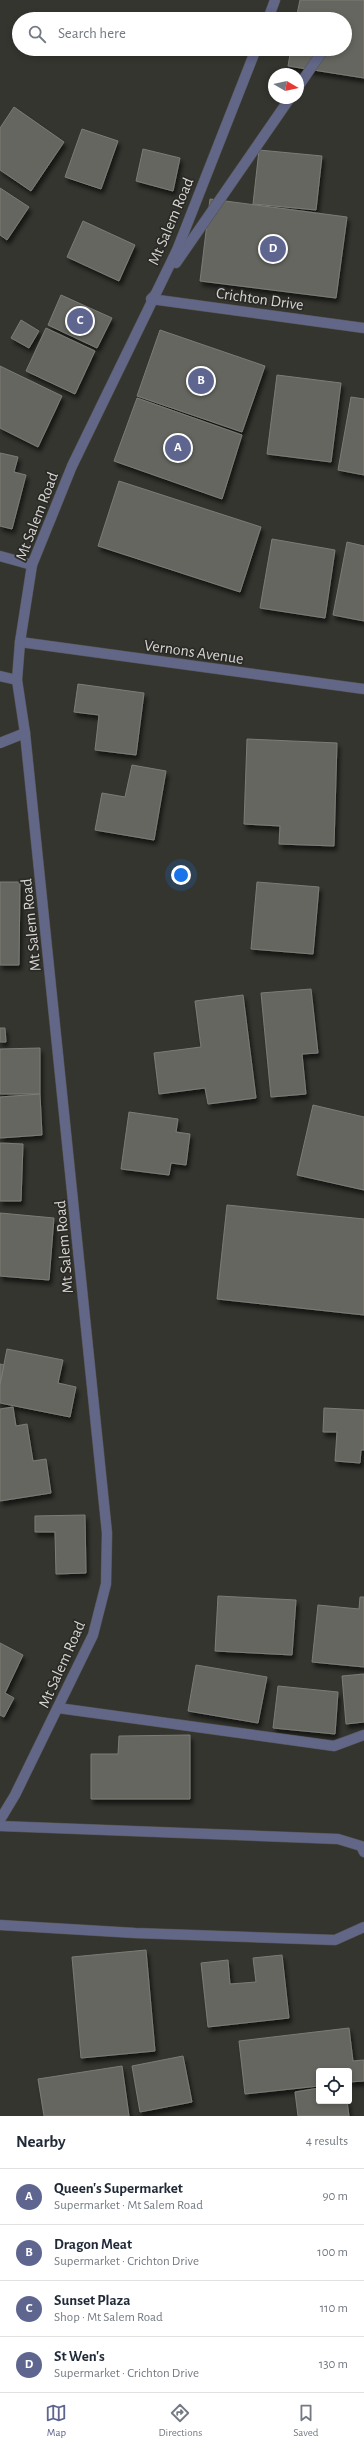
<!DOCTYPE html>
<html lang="en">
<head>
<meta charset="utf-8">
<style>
	body { margin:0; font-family:"Alegreya Sans",sans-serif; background:#f2f2f3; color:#1f2937 }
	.controls { position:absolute; right:12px; bottom:12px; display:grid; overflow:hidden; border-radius:4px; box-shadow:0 2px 6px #0003 }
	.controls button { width:36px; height:36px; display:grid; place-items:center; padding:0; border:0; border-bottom:1px solid #e0e1e3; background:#fff; color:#1f2937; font:20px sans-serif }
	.compass { position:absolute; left:268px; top:68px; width:36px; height:36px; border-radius:50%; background:#fff; box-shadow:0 2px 6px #0003; rotate:99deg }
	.you { position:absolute; left:181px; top:875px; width:14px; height:14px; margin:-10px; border:3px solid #fff; border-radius:50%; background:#1a73e8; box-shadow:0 0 0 6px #1a73e833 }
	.badge { display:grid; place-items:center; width:26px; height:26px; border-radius:50%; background:#5e668f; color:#fff; font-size:13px; font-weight:700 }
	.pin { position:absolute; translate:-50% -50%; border:2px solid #fff; box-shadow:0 1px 4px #0006 }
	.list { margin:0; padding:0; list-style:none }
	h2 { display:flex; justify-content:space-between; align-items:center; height:52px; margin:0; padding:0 16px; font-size:17px }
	h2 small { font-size:13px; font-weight:400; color:#747a83 }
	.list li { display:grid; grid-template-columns:26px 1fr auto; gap:12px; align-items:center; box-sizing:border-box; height:56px; padding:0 16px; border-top:1px solid #e0e1e3 }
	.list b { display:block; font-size:15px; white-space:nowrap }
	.list p { margin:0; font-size:13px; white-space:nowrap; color:#747a83 }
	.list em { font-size:13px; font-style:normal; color:#747a83 }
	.icon { flex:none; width:22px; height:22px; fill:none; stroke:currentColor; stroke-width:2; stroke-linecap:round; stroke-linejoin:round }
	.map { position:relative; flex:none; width:364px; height:2116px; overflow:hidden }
	.search { position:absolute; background:#fff; box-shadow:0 2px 6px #0003; left:12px; right:12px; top:12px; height:44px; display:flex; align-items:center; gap:10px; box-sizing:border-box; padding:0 14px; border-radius:22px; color:#747a83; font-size:15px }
	.sheet { height:276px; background:#fff }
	nav { display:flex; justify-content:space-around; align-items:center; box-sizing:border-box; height:56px; border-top:1px solid #e0e1e3; background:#fff; font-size:11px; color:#747a83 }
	nav a { display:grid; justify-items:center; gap:2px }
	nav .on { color:#5e668f }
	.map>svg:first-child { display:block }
	.building { fill:#666661; stroke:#7c7c77; filter:url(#shadow) }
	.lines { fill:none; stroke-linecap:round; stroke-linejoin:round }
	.minor-casing { stroke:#52524d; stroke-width:11 }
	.minor { stroke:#626687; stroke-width:10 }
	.labels { text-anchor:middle; stroke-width:3.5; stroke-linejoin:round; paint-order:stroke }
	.street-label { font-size:16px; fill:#d5d5d2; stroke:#2b2a26 }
</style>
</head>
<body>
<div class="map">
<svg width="364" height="2116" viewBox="0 0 364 2116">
	<defs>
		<filter id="shadow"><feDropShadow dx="2.5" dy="4.5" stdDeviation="2" flood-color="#0009"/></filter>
	</defs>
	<rect width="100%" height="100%" fill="#353530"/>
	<g class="building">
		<path d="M 300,0 L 364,0 L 364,78 L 288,66 L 291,49 L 345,49 L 345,19 L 296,19 Z"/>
		<path d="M 14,107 L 64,142 L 31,191 L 0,170 L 0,128 Z"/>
		<path d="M 82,129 L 118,141 L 101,189 L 65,177 Z"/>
		<path d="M 143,149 L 180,158 L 173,191 L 136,181 Z"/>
		<path d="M 259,150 L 322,156 L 316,210 L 253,204 Z"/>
		<path d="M 0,188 L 29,207 L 7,240 L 0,235 Z"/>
		<path d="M 210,199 L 347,217 L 336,298 L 200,281 Z"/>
		<path d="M 83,221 L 135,245 L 119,281 L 67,257 Z"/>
		<path d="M 61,295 L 112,318 L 97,348 L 48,325 Z"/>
		<path d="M 21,320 L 39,331 L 29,348 L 11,338 Z"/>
		<path d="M 46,328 L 95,351 L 75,394 L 26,371 Z"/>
		<path d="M 160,330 L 265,366 L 242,432 L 137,396 Z"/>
		<path d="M 0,366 L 62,396 L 38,447 L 0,428 Z"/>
		<path d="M 277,375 L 341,383 L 331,462 L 267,454 Z"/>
		<path d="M 351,397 L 364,399 L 364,475 L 338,470 Z"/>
		<path d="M 137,398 L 242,435 L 222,499 L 114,461 Z"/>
		<path d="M 0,453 L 18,457 L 14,472 L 26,475 L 12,529 L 0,526 Z"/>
		<path d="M 119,481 L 261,527 L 240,592 L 98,546 Z"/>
		<path d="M 272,539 L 335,550 L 325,618 L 260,608 Z"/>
		<path d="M 347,542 L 364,546 L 364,621 L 333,615 Z"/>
		<path d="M 78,684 L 144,693 L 136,755 L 95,750 L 99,715 L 74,712 Z"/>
		<path d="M 247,739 L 337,743 L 334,846 L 279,844 L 280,826 L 244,824 Z"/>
		<path d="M 132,765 L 166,771 L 154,840 L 95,830 L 102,793 L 125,797 Z"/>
		<path d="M 0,882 L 20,882 L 19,965 L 0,965 Z"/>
		<path d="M 257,882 L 319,887 L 313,954 L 251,949 Z"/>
		<path d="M 311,989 L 318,1053 L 302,1054 L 306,1094 L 271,1097 L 261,993 Z"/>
		<path d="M 243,995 L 256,1098 L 208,1104 L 205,1088 L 159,1094 L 154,1053 L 201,1047 L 195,1001 Z"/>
		<path d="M 0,1028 L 5,1028 L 6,1042 L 0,1042 Z"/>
		<path d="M 40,1048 L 40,1094 L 0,1094 L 0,1049 Z"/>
		<path d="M 40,1094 L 42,1135 L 0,1138 L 0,1097 Z"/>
		<path d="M 313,1105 L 364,1117 L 364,1190 L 297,1175 Z"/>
		<path d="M 129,1112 L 178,1119 L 176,1132 L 190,1134 L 186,1165 L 171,1163 L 169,1175 L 121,1169 Z"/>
		<path d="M 0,1143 L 23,1144 L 21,1201 L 0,1201 Z"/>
		<path d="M 227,1205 L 364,1219 L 364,1315 L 217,1299 Z"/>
		<path d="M 0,1213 L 54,1218 L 49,1280 L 0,1276 Z"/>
		<path d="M 7,1349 L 63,1360 L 58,1383 L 76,1387 L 70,1417 L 0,1403 L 0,1384 Z"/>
		<path d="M 0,1364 L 4,1365 L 0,1384 Z"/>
		<path d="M 13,1407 L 16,1426 L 27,1424 L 33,1461 L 46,1459 L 51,1493 L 0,1501 L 0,1409 Z"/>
		<path d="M 324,1408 L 364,1410 L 364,1450 L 361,1450 L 360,1463 L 335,1461 L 337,1432 L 323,1432 Z"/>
		<path d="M 85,1515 L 86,1573 L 56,1574 L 55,1532 L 35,1532 L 35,1516 Z"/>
		<path d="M 218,1596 L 296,1600 L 292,1655 L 215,1651 Z"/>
		<path d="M 360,1597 L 364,1597 L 364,1667 L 312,1662 L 318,1605 L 359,1609 Z"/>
		<path d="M 0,1643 L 23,1655 L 5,1693 L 14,1698 L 4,1717 L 0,1715 Z"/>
		<path d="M 196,1665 L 267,1677 L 258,1723 L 188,1711 Z"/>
		<path d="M 364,1674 L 364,1722 L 346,1724 L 342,1676 Z"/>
		<path d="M 278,1686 L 338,1692 L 335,1734 L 273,1728 Z"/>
		<path d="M 190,1735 L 190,1799 L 91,1799 L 91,1754 L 118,1754 L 119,1736 Z"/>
		<path d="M 146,1950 L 155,2051 L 81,2058 L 72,1957 Z"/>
		<path d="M 282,1955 L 289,2018 L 208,2027 L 201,1963 L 228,1960 L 230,1984 L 256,1982 L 253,1958 Z"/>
		<path d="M 349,2028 L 353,2061 L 364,2060 L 364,2081 L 349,2082 L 349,2071 L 319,2071 L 319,2086 L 245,2094 L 239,2041 Z"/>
		<path d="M 183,2056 L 192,2102 L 140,2112 L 132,2066 Z"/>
		<path d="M 122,2066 L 129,2116 L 44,2116 L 38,2079 Z"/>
		<path d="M 319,2088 L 319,2101 L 347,2101 L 349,2116 L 298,2116 L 295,2092 Z"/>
	</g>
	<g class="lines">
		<defs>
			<g id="minor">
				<path d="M 268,19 L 275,0"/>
				<path d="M 298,87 L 324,49"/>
				<path d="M 176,263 L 290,98"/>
				<path d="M 155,295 L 151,299 L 364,328"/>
				<path d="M 0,556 L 32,565"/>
				<path d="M 20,642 L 364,689"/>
				<path d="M 0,676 L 17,680"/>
				<path d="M 0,743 L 25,733"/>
				<path d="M 58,1708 L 334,1746 L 364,1735"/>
				<path d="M 0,1820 L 15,1795 L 93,1635 L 106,1584 L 107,1533 L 25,733 L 17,680 L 20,642 L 32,565 L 72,466 L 177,250 L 256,49"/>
				<path d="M 0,1826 L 338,1839 L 361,1846 L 364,1852"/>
				<path d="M 0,1925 L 135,1933 L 335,1940 L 364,1927"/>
			</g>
		</defs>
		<use href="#minor" class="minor-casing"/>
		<use href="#minor" class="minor"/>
	</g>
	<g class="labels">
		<g class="street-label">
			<text transform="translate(170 221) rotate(-67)" y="6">Mt Salem Road</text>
			<text transform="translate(260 298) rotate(8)" y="6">Crichton Drive</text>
			<text transform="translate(36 516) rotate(-69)" y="6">Mt Salem Road</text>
			<text transform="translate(194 651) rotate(8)" y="6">Vernons Avenue</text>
			<text transform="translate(30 925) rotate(-96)" y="6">Mt Salem Road</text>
			<text transform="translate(63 1247) rotate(-95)" y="6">Mt Salem Road</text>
			<text transform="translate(61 1664) rotate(-66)" y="6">Mt Salem Road</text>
		</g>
	</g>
</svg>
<div class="controls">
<button><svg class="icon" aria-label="locate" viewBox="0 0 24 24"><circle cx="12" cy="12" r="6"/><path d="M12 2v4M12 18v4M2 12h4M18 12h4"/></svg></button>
</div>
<svg class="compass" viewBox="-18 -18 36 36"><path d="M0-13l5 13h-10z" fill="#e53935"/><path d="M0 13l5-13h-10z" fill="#747a83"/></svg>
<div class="you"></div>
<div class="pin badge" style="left:178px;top:448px">A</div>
<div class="pin badge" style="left:201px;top:381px">B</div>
<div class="pin badge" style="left:80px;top:321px">C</div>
<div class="pin badge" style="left:273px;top:249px">D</div>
<div class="search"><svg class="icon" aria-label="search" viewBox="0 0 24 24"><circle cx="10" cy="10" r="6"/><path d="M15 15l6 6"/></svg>Search here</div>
</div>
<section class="sheet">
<h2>Nearby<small>4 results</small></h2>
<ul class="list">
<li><span class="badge">A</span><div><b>Queen's Supermarket</b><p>Supermarket · Mt Salem Road</p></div><em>90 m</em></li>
<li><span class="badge">B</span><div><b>Dragon Meat</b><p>Supermarket · Crichton Drive</p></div><em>100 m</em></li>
<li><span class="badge">C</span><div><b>Sunset Plaza</b><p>Shop · Mt Salem Road</p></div><em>110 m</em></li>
<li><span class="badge">D</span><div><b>St Wen's</b><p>Supermarket · Crichton Drive</p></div><em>130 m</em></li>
</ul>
</section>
<nav>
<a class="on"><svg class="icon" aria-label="map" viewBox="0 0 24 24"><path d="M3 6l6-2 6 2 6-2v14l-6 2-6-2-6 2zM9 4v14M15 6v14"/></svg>Map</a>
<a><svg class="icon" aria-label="directions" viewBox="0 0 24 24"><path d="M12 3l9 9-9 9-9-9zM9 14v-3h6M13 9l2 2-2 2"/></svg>Directions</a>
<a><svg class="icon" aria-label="saved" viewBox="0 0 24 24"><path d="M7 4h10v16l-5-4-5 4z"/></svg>Saved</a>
</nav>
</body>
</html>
